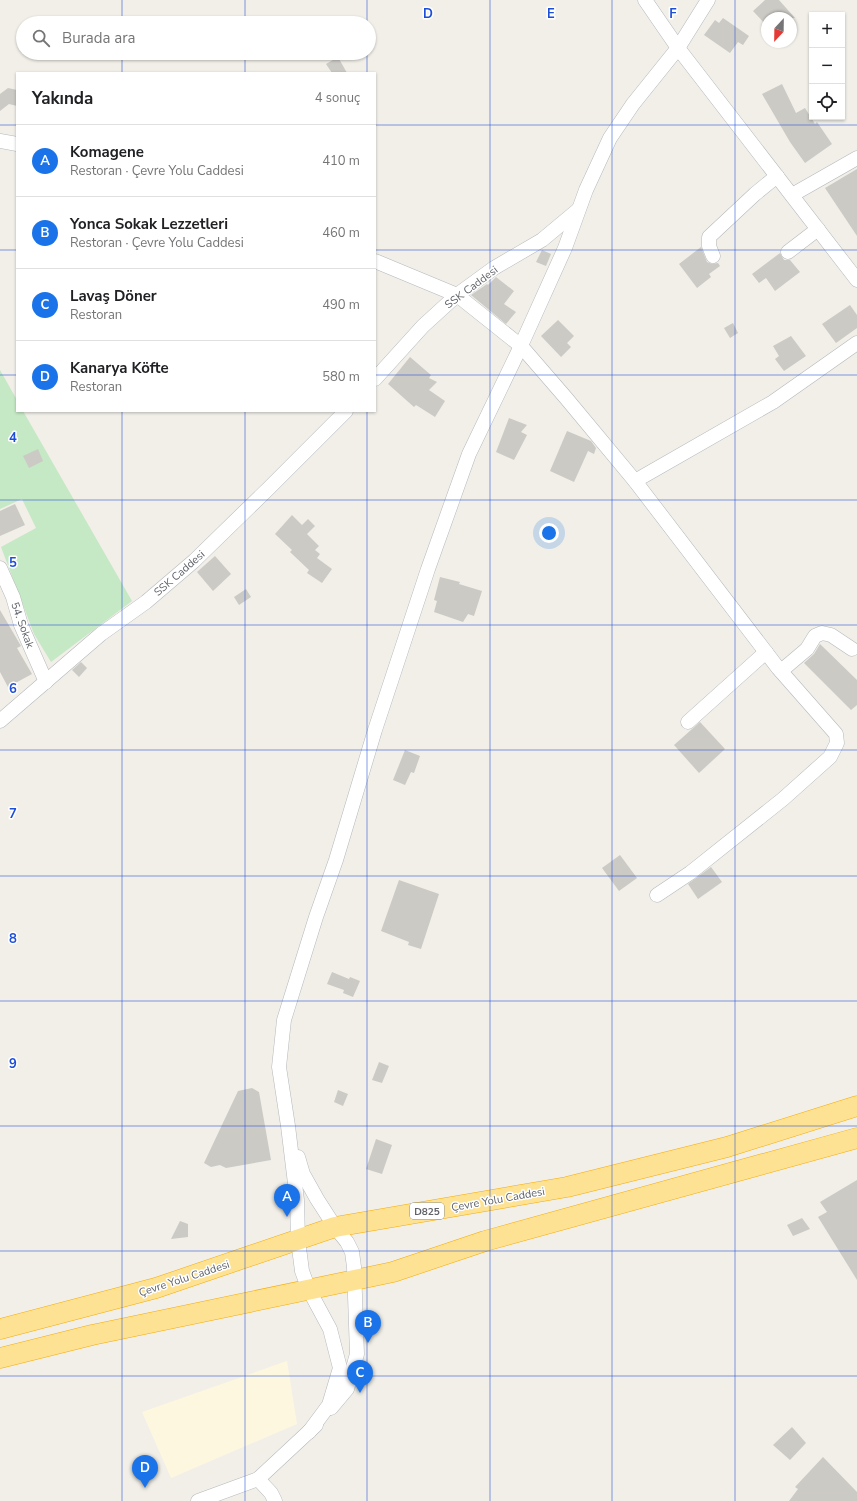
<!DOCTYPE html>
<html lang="tr">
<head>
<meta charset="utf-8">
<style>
	body { margin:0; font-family:"Nunito Sans",sans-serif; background:#f6f6f6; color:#202124 }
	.controls { position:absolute; right:12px; top:12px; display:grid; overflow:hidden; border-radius:0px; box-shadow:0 1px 3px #0004 }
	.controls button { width:36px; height:36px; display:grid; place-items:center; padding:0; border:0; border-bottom:1px solid #e0e0e0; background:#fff; color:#202124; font:20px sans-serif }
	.compass { position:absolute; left:761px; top:12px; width:36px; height:36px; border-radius:50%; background:#fff; box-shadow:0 1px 3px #0004; rotate:202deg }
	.you { position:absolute; left:549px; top:533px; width:14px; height:14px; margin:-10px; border:3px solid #fff; border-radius:50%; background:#1a73e8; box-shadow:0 0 0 6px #1a73e833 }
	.badge { display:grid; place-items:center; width:26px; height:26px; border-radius:50%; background:#1a73e8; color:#fff; font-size:13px; font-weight:700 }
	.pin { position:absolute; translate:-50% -33px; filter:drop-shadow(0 1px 2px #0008) }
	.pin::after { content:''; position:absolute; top:21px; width:14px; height:12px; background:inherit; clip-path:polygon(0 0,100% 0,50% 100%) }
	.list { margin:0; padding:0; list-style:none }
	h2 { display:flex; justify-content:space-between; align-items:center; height:52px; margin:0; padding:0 16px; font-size:17px }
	h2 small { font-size:13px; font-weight:400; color:#757577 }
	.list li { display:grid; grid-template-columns:26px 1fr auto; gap:12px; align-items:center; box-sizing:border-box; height:72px; padding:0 16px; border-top:1px solid #e0e0e0 }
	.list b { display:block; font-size:15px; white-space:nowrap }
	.list p { margin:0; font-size:13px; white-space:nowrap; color:#757577 }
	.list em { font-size:13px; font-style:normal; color:#757577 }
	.icon { flex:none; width:22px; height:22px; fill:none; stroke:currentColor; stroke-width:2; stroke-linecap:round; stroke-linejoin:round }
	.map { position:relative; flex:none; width:857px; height:1501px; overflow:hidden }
	.search { position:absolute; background:#fff; box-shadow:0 1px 3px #0004; left:16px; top:16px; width:360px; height:44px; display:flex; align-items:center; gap:10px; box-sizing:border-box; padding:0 14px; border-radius:22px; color:#757577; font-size:15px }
	.panel { position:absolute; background:#fff; box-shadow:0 1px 3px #0004; left:16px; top:72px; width:360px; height:340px; border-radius:0px }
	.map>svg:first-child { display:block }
	.commercial { fill:#fef7e0 }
	.green { fill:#c5e8c5 }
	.building { fill:#cccac5 }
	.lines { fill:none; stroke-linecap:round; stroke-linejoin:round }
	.minor-casing { stroke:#b5b8bc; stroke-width:15 }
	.highway-casing { stroke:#f9ab00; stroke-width:21 }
	.minor { stroke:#fff; stroke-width:14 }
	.highway { stroke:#fde293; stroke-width:20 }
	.grid { fill:none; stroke:#1d4ed8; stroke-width:1; stroke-opacity:0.55 }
	.labels { text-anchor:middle; stroke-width:3; stroke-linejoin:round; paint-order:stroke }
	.shield { fill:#fff; stroke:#8f9295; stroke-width:1 }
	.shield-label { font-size:10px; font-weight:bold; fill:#5f6368 }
	.street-label { font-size:11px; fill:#5f6368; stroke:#fff }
	.grid-label { font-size:13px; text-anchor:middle; font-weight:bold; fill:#1d4ed8; stroke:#fff; stroke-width:3; stroke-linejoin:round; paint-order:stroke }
</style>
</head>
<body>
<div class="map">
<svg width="857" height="1501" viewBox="0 0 857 1501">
	<rect width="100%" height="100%" fill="#f1efe8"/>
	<path class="commercial" d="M 287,1361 L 297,1424 L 171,1478 L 142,1412 Z"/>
	<path class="green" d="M 0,370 L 17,400 L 17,411 L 23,411 L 132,601 L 51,662 L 34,634 L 1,547 L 36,528 L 22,499 L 0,509 Z"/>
	<g class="building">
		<path d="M 765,0 L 779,0 L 795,18 L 767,18 L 767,26 L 753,11 Z"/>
		<path d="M 723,18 L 749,36 L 743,45 L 738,42 L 730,53 L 704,35 L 715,20 L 719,23 Z"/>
		<path d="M 338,57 L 347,73 L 332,73 L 326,64 Z"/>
		<path d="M 782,84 L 796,113 L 805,108 L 815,124 L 817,122 L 832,144 L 805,163 L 790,142 L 762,94 Z"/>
		<path d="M 8,88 L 17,90 L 17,106 L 9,104 L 0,111 L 0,94 Z"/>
		<path d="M 857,169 L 857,236 L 825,188 Z"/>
		<path d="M 701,247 L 707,262 L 712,264 L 718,263 L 720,266 L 709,274 L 711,277 L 697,288 L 679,264 Z"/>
		<path d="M 542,250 L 551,254 L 546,266 L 536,262 Z"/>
		<path d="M 780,253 L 784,260 L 790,260 L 800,272 L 775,291 L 766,278 L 759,283 L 752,274 Z"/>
		<path d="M 496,277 L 514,291 L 504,304 L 516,312 L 506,324 L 471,295 L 487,284 L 488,285 Z"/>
		<path d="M 850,305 L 857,315 L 857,328 L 836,343 L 822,324 Z"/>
		<path d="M 558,320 L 574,336 L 567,343 L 571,347 L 561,357 L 541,336 Z"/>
		<path d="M 733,323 L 738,333 L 730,338 L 724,328 Z"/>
		<path d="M 791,336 L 806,356 L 784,371 L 775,359 L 779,356 L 773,346 Z"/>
		<path d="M 410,357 L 431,375 L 429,378 L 437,382 L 429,390 L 445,401 L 435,417 L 416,405 L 414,407 L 388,384 Z"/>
		<path d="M 509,418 L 527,425 L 521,432 L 527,435 L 514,460 L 496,452 Z"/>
		<path d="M 567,431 L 591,441 L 596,448 L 594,454 L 588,451 L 574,482 L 550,471 Z"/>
		<path d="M 38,449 L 43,461 L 29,468 L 23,456 Z"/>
		<path d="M 15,504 L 25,525 L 0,536 L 0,511 Z"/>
		<path d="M 292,515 L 302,525 L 308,519 L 315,526 L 307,534 L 319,546 L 315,550 L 320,554 L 317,558 L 332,569 L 322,583 L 307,573 L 309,570 L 290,552 L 292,550 L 275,534 Z"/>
		<path d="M 215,556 L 231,574 L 213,591 L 197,572 Z"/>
		<path d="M 440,577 L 460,582 L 459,584 L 482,591 L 474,616 L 468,614 L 463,622 L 434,612 L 437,601 L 434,600 Z"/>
		<path d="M 246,589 L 251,597 L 239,605 L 234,597 Z"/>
		<path d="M 0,610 L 21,646 L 17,648 L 32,674 L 8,687 L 0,672 Z"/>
		<path d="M 820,644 L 857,680 L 857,705 L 851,710 L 804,663 L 814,654 Z"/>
		<path d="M 81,662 L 87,668 L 79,677 L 72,670 Z"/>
		<path d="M 700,722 L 725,749 L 699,773 L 674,745 Z"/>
		<path d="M 405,750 L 420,756 L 414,773 L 411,772 L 405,785 L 393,780 Z"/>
		<path d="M 620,855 L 637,878 L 619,891 L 602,868 Z"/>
		<path d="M 711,867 L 722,882 L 698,899 L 688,884 Z"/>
		<path d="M 399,880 L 439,894 L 421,949 L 408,945 L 409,942 L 381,931 Z"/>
		<path d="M 332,972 L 349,979 L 350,977 L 360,981 L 353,997 L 343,993 L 344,990 L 327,984 Z"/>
		<path d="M 379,1062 L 389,1066 L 382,1083 L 372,1080 Z"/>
		<path d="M 252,1088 L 259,1092 L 271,1160 L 226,1168 L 220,1165 L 211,1167 L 204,1163 L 238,1091 Z"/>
		<path d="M 338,1090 L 348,1094 L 343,1106 L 334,1102 Z"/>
		<path d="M 376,1139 L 392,1145 L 382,1174 L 366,1169 Z"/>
		<path d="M 857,1180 L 857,1280 L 818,1217 L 827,1212 L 820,1202 Z"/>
		<path d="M 802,1218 L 810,1229 L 793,1236 L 787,1225 Z"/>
		<path d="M 180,1221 L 188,1224 L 188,1237 L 171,1239 Z"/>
		<path d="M 792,1427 L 806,1443 L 790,1460 L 773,1445 Z"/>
		<path d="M 823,1457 L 857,1492 L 857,1501 L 789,1501 L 798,1489 L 795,1487 Z"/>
	</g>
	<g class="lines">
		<defs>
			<g id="minor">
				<path d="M 645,0 L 678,48 L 857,280"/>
				<path d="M 0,141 L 17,144"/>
				<path d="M 792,195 L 857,158"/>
				<path d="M 788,252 L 818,229"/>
				<path d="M 713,256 L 709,246 L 709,237 L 755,194 L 777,176"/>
				<path d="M 375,261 L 457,295 L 521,346 L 566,398 L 635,481 L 778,668 L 836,734 L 837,743 L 830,757 L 783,799 L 690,873 L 657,895"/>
				<path d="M 375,379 L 423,326 L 457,295 L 494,268 L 542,240 L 578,210"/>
				<path d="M 635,481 L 773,402 L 857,343"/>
				<path d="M 0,568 L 13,597 L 21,625 L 46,682"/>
				<path d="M 781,671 L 807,649 L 815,636 L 822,633 L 831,635 L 852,649"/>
				<path d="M 0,721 L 101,634 L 146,602 L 194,561 L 269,488 L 346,411"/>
				<path d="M 688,722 L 766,652"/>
				<path d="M 298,1157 L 303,1174 L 317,1199 L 335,1227 L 347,1242 L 352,1252 L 354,1267 L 357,1354 L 347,1389 L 331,1408"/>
				<path d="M 309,1432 L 329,1405 L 340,1368 L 330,1329 L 309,1290 L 302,1271 L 298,1240 L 297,1200 L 288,1126 L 279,1067 L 284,1020 L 316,917 L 336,860 L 375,730 L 428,569 L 469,454 L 519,350 L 565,248 L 586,190 L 610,138 L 633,104 L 678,48 L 708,0"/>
				<path d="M 258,1479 L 271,1493 L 275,1501"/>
				<path d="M 198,1501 L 258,1479 L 316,1425"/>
			</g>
			<g id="highway">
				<path d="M 0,1329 L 156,1288 L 335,1227 L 567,1187 L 727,1147 L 857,1106"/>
				<path d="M 0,1358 L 92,1335 L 393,1272 L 485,1241 L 857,1138"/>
			</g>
		</defs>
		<use href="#minor" class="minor-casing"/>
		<use href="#highway" class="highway-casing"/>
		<use href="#minor" class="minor"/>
		<use href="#highway" class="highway"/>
	</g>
	<path class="grid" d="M 122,0 L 122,23M 245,0 L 245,23M 367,0 L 367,23M 490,0 L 490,1501M 612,0 L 612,1501M 735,0 L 735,1501M 122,53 L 122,73M 245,53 L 245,73M 367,53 L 367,73M 0,125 L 17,125M 375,125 L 857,125M 0,250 L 17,250M 375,250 L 857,250M 0,375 L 17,375M 375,375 L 857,375M 122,411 L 122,1501M 245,411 L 245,1501M 367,411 L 367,1501M 0,500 L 857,500M 0,625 L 857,625M 0,750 L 857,750M 0,876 L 857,876M 0,1001 L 857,1001M 0,1126 L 857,1126M 0,1251 L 857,1251M 0,1376 L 857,1376"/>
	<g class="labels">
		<rect class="shield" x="410" y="1203" width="34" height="16" rx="3"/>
		<g class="shield-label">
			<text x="427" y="1215">D825</text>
		</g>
		<g class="street-label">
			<text transform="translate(471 287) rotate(-37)" y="4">SSK Caddesi</text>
			<text transform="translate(179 573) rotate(-41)" y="4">SSK Caddesi</text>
			<text transform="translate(23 625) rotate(70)" y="4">54. Sokak</text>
			<text transform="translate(498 1199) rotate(-10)" y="4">Çevre Yolu Caddesi</text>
			<text transform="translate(184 1278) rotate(-18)" y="4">Çevre Yolu Caddesi</text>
		</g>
	</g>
	<g class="grid-label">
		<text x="428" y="18">D</text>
		<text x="551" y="18">E</text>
		<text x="673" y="18">F</text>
		<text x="13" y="442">4</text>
		<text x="13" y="567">5</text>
		<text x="13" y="693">6</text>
		<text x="13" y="818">7</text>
		<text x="13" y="943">8</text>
		<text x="13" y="1068">9</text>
	</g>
</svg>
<div class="controls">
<button>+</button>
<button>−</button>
<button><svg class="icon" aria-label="locate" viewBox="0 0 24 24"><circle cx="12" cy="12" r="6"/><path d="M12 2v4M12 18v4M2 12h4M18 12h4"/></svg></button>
</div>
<svg class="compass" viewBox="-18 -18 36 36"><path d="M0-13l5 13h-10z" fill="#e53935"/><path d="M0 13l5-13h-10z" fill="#757577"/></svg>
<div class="you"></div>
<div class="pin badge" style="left:287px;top:1217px">A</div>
<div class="pin badge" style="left:368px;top:1343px">B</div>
<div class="pin badge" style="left:360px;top:1393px">C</div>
<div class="pin badge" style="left:145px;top:1488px">D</div>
<div class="search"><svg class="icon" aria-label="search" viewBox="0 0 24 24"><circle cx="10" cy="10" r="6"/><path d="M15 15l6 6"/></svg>Burada ara</div>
<section class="panel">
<h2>Yakında<small>4 sonuç</small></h2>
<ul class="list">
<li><span class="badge">A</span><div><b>Komagene</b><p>Restoran · Çevre Yolu Caddesi</p></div><em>410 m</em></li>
<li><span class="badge">B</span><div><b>Yonca Sokak Lezzetleri</b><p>Restoran · Çevre Yolu Caddesi</p></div><em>460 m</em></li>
<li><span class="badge">C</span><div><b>Lavaş Döner</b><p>Restoran</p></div><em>490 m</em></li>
<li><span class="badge">D</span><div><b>Kanarya Köfte</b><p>Restoran</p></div><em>580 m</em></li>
</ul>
</section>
</div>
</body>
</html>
